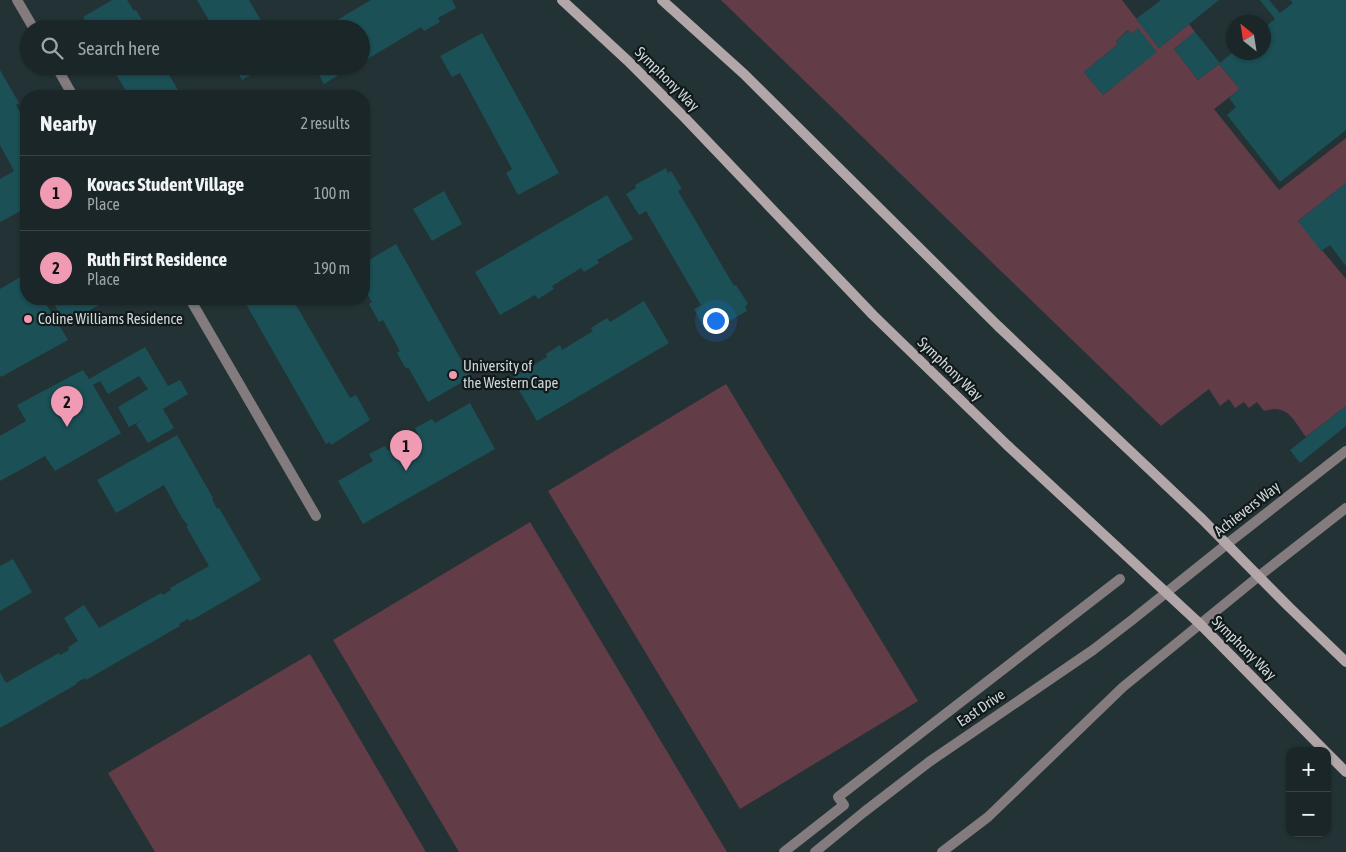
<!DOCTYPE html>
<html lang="en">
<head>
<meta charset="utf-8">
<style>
	body { margin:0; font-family:"Asap Condensed",sans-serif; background:#273234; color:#f1f3f6 }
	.controls { position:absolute; right:15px; bottom:15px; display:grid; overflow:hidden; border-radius:10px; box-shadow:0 1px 4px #0004 }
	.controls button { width:45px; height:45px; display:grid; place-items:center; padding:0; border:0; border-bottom:1px solid #384345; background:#1a2628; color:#f1f3f6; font:25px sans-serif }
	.compass { position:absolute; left:1226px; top:15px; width:45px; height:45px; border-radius:50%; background:#1a2628; box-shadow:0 1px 4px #0004; rotate:330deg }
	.you { position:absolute; left:715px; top:320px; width:18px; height:18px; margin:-12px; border:4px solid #fff; border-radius:50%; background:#1a73e8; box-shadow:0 0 0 8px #1a73e833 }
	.badge { display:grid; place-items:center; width:32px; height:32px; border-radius:50%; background:#f19ab3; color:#111; font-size:16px; font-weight:700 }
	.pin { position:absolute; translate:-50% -41px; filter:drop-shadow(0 1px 2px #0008) }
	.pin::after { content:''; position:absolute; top:26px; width:18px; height:15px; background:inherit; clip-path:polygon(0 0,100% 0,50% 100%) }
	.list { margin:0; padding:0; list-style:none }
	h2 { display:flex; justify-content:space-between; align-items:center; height:65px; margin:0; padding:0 20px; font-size:21px }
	h2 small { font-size:16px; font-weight:400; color:#9fa5a8 }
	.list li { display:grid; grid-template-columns:32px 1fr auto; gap:15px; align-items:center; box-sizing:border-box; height:75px; padding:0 20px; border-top:1px solid #384345 }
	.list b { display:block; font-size:19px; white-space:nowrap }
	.list p { margin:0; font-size:16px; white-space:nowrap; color:#9fa5a8 }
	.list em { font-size:16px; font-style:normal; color:#9fa5a8 }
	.icon { flex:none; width:28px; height:28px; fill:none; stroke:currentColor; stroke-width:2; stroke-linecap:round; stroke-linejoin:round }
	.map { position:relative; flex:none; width:1346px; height:852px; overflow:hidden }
	.search { position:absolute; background:#1a2628; box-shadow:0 1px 4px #0004; left:20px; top:20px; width:350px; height:55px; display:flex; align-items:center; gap:12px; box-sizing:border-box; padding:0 18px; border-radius:28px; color:#9fa5a8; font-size:19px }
	.panel { position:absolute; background:#1a2628; box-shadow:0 1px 4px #0004; left:20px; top:90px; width:350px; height:215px; border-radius:20px }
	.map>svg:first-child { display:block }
	.green { fill:#623c47; fill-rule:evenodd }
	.building { fill:#1b5056 }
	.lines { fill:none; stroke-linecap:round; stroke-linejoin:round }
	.lane { stroke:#837b7d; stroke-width:10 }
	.street { stroke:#837b7d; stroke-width:10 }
	.secondary { stroke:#b2a6a9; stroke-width:10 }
	.poi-dot { fill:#f19ab3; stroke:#12191a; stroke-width:2 }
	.labels { text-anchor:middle; stroke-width:4.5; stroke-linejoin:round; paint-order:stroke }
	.street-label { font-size:15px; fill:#cfd9da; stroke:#12191a }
	.poi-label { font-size:15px; fill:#cfd9da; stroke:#12191a; text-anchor:start }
</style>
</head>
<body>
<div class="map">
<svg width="1346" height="852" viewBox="0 0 1346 852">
	<rect width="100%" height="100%" fill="#233335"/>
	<g class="green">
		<path d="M 721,0 L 1122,0 L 1159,48 L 1189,24 L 1195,32 L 1174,49 L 1198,80 L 1219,64 L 1240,89 L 1214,109 L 1279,190 L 1346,138 L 1346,183 L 1298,221 L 1346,279 L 1346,406 L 1306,437 C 1293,420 1288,403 1264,411 L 1257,402 L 1249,408 L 1244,402 L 1235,408 L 1229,399 L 1220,406 L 1209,389 L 1161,426 ZM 1138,29 L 1156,52 L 1103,95 L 1084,72 L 1118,44 L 1116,41 L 1128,30 L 1131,34 Z"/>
		<path d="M 726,384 L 918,701 L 740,809 L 548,491 Z"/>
		<path d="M 530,522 L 727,852 L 459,852 L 333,640 Z"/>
		<path d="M 310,654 L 426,852 L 155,852 L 108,773 Z"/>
	</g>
	<g class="building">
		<path d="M 112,0 L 127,0 L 134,11 L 136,10 L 146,27 L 142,29 L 90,29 L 83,17 Z"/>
		<path d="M 197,0 L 249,0 L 266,29 L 214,29 Z"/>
		<path d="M 371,0 L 452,0 L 456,8 L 438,18 L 440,22 L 424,31 L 421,27 L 361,63 L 361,29 L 322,29 Z"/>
		<path d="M 1161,0 L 1219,0 L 1159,48 L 1136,19 Z"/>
		<path d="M 1260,0 L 1269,0 L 1280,13 L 1293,3 L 1290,0 L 1346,0 L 1346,130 L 1280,182 L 1227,115 L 1236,107 L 1229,98 L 1240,89 L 1219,64 L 1198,80 L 1174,49 L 1195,32 L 1220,63 L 1233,52 L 1264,52 L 1264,28 L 1275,19 Z"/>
		<path d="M 1138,28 L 1157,52 L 1103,95 L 1084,72 L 1118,44 L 1116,41 L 1129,30 L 1131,34 Z"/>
		<path d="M 482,33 L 559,173 L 518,195 L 506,173 L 512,169 L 460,73 L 452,77 L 440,56 Z"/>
		<path d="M 111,66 L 164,66 L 179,92 L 183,90 L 187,96 L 129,96 Z"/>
		<path d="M 234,66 L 266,66 L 242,80 Z"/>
		<path d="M 314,66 L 360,66 L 343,76 L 342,73 L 324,84 Z"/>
		<path d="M 0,70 L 19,103 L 16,105 L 21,114 L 24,112 L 26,115 L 26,208 L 0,222 L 0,179 L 14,171 L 0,145 Z"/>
		<path d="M 666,168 L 668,173 L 671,171 L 682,189 L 678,191 L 734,286 L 736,285 L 748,304 L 745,307 L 747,311 L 715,329 L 714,327 L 706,331 L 694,309 L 701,305 L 646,211 L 639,215 L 626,194 L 636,188 L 635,185 Z"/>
		<path d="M 1346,183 L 1346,266 L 1330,245 L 1321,251 L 1298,221 Z"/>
		<path d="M 444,191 L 462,224 L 432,241 L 413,209 Z"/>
		<path d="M 607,195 L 633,239 L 597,260 L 599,263 L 584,272 L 581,268 L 552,286 L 554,289 L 538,299 L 535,295 L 500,315 L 475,272 Z"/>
		<path d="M 396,244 L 471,377 L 428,402 L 408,367 L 406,369 L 397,353 L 400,351 L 383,320 L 379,322 L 369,304 L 372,302 L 364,289 L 364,263 Z"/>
		<path d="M 26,274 L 26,299 L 43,299 L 68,340 L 1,377 L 0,375 L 0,289 Z"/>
		<path d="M 64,299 L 110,299 L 65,324 L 54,304 Z"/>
		<path d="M 249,299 L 301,299 L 302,301 L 296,305 L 350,398 L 356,395 L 370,420 L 331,445 L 330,442 L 326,444 L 246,304 L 250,302 Z"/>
		<path d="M 644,301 L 669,343 L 537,421 L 512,378 L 547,357 L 546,354 L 560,345 L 562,350 L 593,331 L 591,328 L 607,318 L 610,322 Z"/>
		<path d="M 145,347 L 168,386 L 180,380 L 188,394 L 163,409 L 174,428 L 148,443 L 136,424 L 146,418 L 129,427 L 118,407 L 148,389 L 139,376 L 108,394 L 100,381 L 93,385 L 121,433 L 55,471 L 45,456 L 0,481 L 0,436 L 26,421 L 17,405 L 83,370 L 89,379 Z"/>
		<path d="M 470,403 L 495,449 L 363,524 L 338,481 L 373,461 L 369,454 L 385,446 L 388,451 L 418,434 L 415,428 L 432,419 L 435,423 Z"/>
		<path d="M 1346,406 L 1346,426 L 1300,463 L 1290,450 Z"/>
		<path d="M 177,435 L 213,498 L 212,499 L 217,509 L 219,508 L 261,580 L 190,621 L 188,619 L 179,624 L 180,626 L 86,680 L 85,678 L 76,683 L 77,684 L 0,728 L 0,672 L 6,683 L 59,653 L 60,655 L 69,650 L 68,647 L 78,641 L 64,618 L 84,605 L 99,628 L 161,593 L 163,595 L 171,590 L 170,588 L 209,566 L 186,526 L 188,525 L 182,518 L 164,485 L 116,513 L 97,480 Z"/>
		<path d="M 13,559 L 32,592 L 0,611 L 0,566 Z"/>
	</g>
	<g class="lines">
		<g class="lane">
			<path d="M 17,0 L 34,29"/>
			<path d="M 56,66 L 73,96"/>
			<path d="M 190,299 L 316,516"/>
			<path d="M 815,852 L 864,812 L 929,762 L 1093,650 L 1132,620 L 1227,544 L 1346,451"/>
			<path d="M 942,852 L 988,817 L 1123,687 L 1259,576 L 1346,508"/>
		</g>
		<path class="street" d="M 784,852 L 844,805 L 838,797 L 1120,579"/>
		<g class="secondary">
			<path d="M 562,0 L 628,61 L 685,118 L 873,315 L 1007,445 L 1200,624 L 1325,751"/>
			<path d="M 662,0 L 744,74 L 998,326 L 1202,519 L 1289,607 L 1346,662"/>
			<path d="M 1327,753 L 1346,772"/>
		</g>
	</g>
	<g class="poi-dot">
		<circle cx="28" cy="319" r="5"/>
		<circle cx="453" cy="375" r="5"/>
	</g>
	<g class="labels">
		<g class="street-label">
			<text transform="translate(667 79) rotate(45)" y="5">Symphony Way</text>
			<text transform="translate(950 369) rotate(44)" y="5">Symphony Way</text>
			<text transform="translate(1247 509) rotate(-38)" y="5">Achievers Way</text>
			<text transform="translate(1244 648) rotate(45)" y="5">Symphony Way</text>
			<text transform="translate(981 708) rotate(-34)" y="5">East Drive</text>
		</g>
		<g class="poi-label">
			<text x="38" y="324">Coline Williams Residence</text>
			<text x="463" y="371">University of<tspan x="463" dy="17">the Western Cape</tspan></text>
		</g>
	</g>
</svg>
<div class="controls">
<button>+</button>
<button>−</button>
</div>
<svg class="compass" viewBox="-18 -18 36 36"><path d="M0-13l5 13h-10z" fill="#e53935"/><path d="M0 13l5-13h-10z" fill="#9fa5a8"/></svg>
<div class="you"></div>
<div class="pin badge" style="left:406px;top:471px">1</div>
<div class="pin badge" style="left:67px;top:427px">2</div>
<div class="search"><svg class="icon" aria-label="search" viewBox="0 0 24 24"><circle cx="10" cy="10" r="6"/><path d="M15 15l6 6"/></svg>Search here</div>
<section class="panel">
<h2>Nearby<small>2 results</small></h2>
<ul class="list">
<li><span class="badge">1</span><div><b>Kovacs Student Village</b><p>Place</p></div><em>100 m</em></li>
<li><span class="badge">2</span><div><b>Ruth First Residence</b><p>Place</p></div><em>190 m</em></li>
</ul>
</section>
</div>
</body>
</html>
